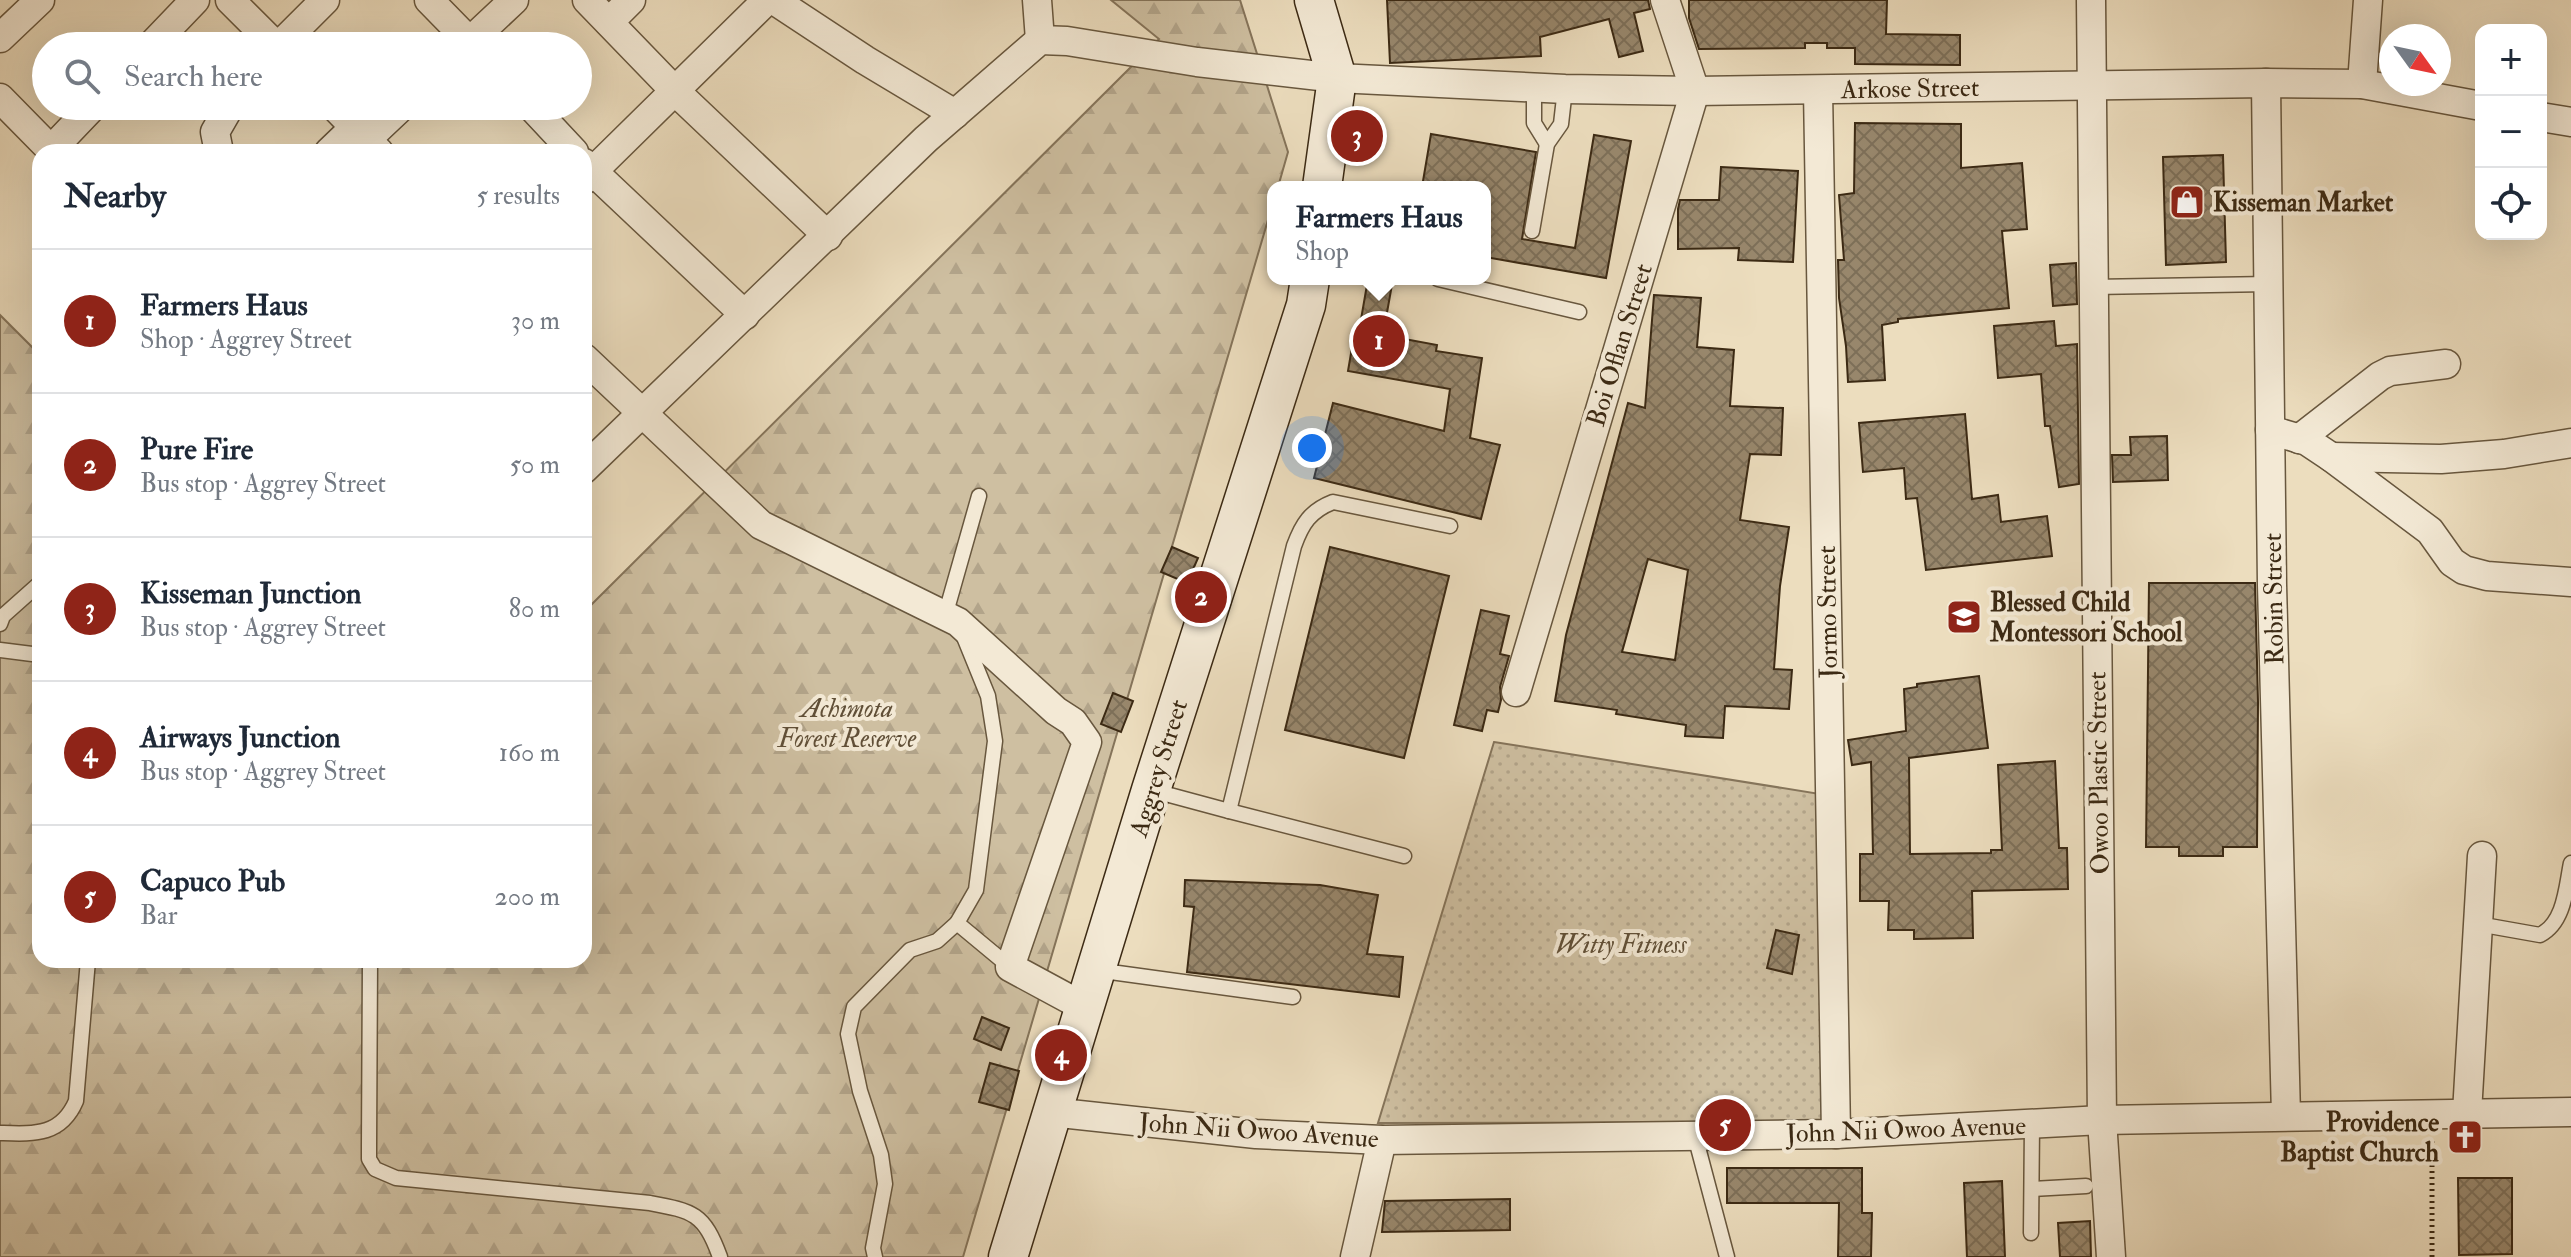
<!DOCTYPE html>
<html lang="en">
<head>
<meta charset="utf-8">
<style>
	body { margin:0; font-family:"IM FELL Double Pica",serif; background:#f2f2f3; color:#1f2937 }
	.controls { position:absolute; right:24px; top:24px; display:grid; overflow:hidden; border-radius:16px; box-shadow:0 8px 32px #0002 }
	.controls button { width:72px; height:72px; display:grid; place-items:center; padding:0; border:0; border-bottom:2px solid #e0e1e3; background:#fff; color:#1f2937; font:40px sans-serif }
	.compass { position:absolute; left:2379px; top:24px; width:72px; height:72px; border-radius:50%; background:#fff; box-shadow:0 8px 32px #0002; rotate:123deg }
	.you { position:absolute; left:1312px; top:448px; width:28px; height:28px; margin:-20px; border:6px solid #fff; border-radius:50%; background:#1a73e8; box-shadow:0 0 0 12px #1a73e833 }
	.badge { display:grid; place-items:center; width:52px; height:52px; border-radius:50%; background:#8f2418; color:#fff; font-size:26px; font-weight:700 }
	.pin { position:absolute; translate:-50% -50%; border:4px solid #fff; box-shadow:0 2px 8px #0006 }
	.popup { position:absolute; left:1267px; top:181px; width:224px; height:104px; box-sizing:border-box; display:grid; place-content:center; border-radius:16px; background:#fff; filter:drop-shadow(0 2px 6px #0005); font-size:26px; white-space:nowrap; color:#747a83 }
	.popup b { font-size:30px; color:#1f2937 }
	.popup::after { content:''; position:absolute; left:50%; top:100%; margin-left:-16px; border:16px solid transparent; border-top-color:#fff }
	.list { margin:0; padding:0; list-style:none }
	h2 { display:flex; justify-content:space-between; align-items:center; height:104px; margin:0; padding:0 32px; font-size:34px }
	h2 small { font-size:26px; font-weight:400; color:#747a83 }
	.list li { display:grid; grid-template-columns:52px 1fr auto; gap:24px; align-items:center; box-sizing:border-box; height:144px; padding:0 32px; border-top:2px solid #e0e1e3 }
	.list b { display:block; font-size:30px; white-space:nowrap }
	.list p { margin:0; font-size:26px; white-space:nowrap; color:#747a83 }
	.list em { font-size:26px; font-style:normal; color:#747a83 }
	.icon { flex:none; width:44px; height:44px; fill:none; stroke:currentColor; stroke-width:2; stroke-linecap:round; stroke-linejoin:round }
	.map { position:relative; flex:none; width:2571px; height:1257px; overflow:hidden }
	.search { position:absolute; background:#fff; box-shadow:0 8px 32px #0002; left:32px; top:32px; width:560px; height:88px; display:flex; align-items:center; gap:20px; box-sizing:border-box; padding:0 28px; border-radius:44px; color:#747a83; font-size:30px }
	.panel { position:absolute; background:#fff; box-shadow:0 8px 32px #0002; left:32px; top:144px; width:560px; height:824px; border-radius:24px }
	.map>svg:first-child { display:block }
	.forest { fill:url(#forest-firs); stroke:#85745a; stroke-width:2 }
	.park { fill:url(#park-dots); stroke:#85745a; stroke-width:2 }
	.building { fill:url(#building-cross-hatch); stroke:#3c2a14; stroke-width:2; fill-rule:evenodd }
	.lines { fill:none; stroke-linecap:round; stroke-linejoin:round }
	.lane-casing { stroke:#68573e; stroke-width:17 }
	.street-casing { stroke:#68573e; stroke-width:31 }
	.secondary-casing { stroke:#3c2a14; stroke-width:41 }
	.path { stroke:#3c2a14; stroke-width:5; stroke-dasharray:2 4; stroke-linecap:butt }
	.lane { stroke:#f3e9d5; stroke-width:14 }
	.street { stroke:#f3e9d5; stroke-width:28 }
	.secondary { stroke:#f3e9d5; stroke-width:38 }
	.labels { text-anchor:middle; stroke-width:8; stroke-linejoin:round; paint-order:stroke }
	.street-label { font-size:26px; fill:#3c2a14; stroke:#f3e9d5 }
	.poi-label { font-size:26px; font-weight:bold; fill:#3c2a14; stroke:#f3e9d5; text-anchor:start }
	.park-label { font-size:26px; font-style:italic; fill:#604f37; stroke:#f3e9d5 }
</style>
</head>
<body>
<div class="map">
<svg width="2571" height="1257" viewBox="0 0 2571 1257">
	<defs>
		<pattern id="forest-firs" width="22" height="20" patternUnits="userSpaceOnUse" patternTransform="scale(2)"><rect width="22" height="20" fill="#cebfa1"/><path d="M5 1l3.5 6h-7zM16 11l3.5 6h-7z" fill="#b2a48a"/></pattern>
		<pattern id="park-dots" width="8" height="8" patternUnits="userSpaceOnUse" patternTransform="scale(2)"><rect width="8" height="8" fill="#cebfa1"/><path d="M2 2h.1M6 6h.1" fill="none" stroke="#b2a48a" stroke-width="1.8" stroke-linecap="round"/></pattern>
		<pattern id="building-cross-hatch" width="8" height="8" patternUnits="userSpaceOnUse" patternTransform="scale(2)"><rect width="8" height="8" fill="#98876c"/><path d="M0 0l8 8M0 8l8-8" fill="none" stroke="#7d6f58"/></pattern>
	</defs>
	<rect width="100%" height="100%" fill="#ecddbe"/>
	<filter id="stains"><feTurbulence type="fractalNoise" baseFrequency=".0025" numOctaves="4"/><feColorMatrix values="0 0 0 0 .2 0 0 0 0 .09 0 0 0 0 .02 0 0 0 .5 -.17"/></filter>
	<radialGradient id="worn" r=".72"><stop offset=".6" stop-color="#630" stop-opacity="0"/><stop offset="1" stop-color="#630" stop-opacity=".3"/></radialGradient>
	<path class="forest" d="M 1111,0 L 1240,0 L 1288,152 L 1278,187 L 1273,187 L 1273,203 L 963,1257 L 0,1257 L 0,315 L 40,355 L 40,960 L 584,960 L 584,612 L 1159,39 Z"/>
	<path class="park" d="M 1494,742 L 1820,794 L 1824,1122 L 1378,1123 Z"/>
	<g class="building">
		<path d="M 1387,0 L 1648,0 L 1650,9 L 1634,13 L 1643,51 L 1619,57 L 1609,19 L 1540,37 L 1541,56 L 1390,63 Z"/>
		<path d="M 1689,0 L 1887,0 L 1886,34 L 1960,35 L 1960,65 L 1855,64 L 1855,48 L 1827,48 L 1827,43 L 1805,43 L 1805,48 L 1699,49 L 1689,18 Z"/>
		<path d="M 1855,123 L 1961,124 L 1961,168 L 2022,163 L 2027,229 L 2002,231 L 2009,308 L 1898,319 L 1898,322 L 1882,325 L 1885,380 L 1848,382 L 1846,346 L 1839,298 L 1838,260 L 1844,260 L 1839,195 L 1854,193 Z"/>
		<path d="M 1431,134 L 1536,152 L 1522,239 L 1575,248 L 1594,135 L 1631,141 L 1606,278 L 1485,257 L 1485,187 L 1422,187 Z"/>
		<path d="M 2223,155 L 2226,262 L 2166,265 L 2163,157 Z"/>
		<path d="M 1721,167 L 1798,171 L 1793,262 L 1738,260 L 1739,248 L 1678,249 L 1678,209 L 1680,200 L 1719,200 Z"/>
		<path d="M 2076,263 L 2077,304 L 2053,306 L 2050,265 Z"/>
		<path d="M 1368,279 L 1393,279 L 1383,335 L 1437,345 L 1436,351 L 1482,358 L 1470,438 L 1500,445 L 1481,519 L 1314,478 L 1333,403 L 1444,431 L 1450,389 L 1348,371 L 1355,330 L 1359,331 Z"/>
		<path d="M 1654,295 L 1701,298 L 1697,347 L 1734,350 L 1730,406 L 1783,408 L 1781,455 L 1750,454 L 1740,520 L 1789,527 L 1780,586 L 1774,669 L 1792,670 L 1789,709 L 1725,706 L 1723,738 L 1685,736 L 1686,725 L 1616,714 L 1617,710 L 1555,701 L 1566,635 L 1628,403 L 1645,408 ZM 1648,559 L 1688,570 L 1675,660 L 1622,652 Z"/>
		<path d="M 2054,321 L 2056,346 L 2077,344 L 2079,484 L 2059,487 L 2050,426 L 2045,426 L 2041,374 L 1998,378 L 1994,326 Z"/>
		<path d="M 1965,414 L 1972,499 L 1998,495 L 2001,522 L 2047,516 L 2052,556 L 1926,570 L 1917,498 L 1906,499 L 1904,468 L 1863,472 L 1859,423 Z"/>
		<path d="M 2167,436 L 2168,480 L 2113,482 L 2112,455 L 2131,455 L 2130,437 Z"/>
		<path d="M 1172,547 L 1198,558 L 1187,583 L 1161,572 Z"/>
		<path d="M 1330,547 L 1449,576 L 1404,758 L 1285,730 Z"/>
		<path d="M 2149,583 L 2255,583 L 2258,702 L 2257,847 L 2223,847 L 2223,856 L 2179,856 L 2179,847 L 2146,847 Z"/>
		<path d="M 1481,610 L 1509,616 L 1500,654 L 1509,656 L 1500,687 L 1501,700 L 1498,712 L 1487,710 L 1482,731 L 1454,725 Z"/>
		<path d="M 1979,676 L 1988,748 L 1909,758 L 1910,854 L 1991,853 L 1991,850 L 2002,850 L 1998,765 L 2055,761 L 2059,848 L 2067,848 L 2068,889 L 1972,891 L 1973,938 L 1914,939 L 1914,930 L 1888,930 L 1889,901 L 1860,901 L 1860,854 L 1873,854 L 1871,762 L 1852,765 L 1848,740 L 1906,731 L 1904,689 L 1917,687 L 1917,684 Z"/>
		<path d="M 1113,693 L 1133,701 L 1121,732 L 1101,724 Z"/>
		<path d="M 1185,880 L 1320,885 L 1378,895 L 1367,954 L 1403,957 L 1399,997 L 1187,972 L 1194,907 L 1184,906 Z"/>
		<path d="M 1776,930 L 1799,935 L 1792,974 L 1767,968 Z"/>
		<path d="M 982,1017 L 1009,1028 L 1001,1050 L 974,1039 Z"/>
		<path d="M 990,1063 L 1019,1071 L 1009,1110 L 979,1102 Z"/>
		<path d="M 1727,1168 L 1862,1168 L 1862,1213 L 1872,1213 L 1871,1257 L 1838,1257 L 1839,1203 L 1727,1203 Z"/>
		<path d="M 2458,1178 L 2512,1178 L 2512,1254 L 2459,1255 Z"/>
		<path d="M 2002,1181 L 2005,1257 L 1967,1257 L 1964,1183 Z"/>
		<path d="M 1510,1199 L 1510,1230 L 1382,1232 L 1385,1201 Z"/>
		<path d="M 2090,1221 L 2091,1257 L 2060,1257 L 2058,1223 Z"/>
	</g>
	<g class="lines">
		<defs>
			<g id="lane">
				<path d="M 1534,87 L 1534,123 L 1547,144"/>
				<path d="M 1532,231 L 1547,144 L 1561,124 L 1565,89"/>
				<path d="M 1438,279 L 1579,312"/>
				<path d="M 2093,287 L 2269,284"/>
				<path d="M 945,616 L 979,496"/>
				<path d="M 0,624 L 3,616 L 40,583"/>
				<path d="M 0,650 L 40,655"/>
				<path d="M 1151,790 L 1229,811 L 1294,546 C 1302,524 1310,511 1333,502 L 1450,526"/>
				<path d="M 1229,811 L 1404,856"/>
				<path d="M 957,923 L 1010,967"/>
				<path d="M 2478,924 L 2540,935 C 2565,922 2566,887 2571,863"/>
				<path d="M 370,960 L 369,1146 L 369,1159 L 375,1169 L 396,1178 L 650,1203 C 693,1211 704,1213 720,1257"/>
				<path d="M 1096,970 L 1293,997"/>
				<path d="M 0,1133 C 34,1134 61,1136 76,1101 L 88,960"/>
				<path d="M 1695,1136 L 1727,1257"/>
				<path d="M 2032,1189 L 2086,1186"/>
				<path d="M 2031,1233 L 2032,1124"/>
				<path d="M 875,1257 L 873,1248 L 885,1184 L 881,1155 L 860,1091 L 848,1034 L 854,1007 L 910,950 L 937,941 L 957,923 L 976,890 L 995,741 L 988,696 L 964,637"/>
			</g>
			<g id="street">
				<path d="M 230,0 L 276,46"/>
				<path d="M 429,0 L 474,46"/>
				<path d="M 587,0 L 675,91 L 828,236"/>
				<path d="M 774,0 L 865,60 L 955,114"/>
				<path d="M 1037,0 L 1040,40"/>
				<path d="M 2091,0 L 2102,1120 L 2111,1257"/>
				<path d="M 609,22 L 631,0"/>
				<path d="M 0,38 L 40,0"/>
				<path d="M 151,46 L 195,0"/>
				<path d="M 279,46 L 325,0"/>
				<path d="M 465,46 L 514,0"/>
				<path d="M 2266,83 L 2272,585 L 2286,1115"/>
				<path d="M 2362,84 L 2368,0"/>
				<path d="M 1818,90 L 1836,1134"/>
				<path d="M 0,98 L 53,152"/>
				<path d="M 334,106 L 379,152"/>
				<path d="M 531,106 L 574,152"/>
				<path d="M 2541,117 L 2571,122"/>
				<path d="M 367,139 L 402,106"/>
				<path d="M 51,150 L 93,106"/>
				<path d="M 219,152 L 215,132 L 230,106"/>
				<path d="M 329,152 L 355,127"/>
				<path d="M 584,163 L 745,315"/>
				<path d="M 584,180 L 767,0"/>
				<path d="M 584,358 L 761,525 L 958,622 L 1056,711 L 1073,722 L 1087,742 L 1010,967 L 1084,1007"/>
				<path d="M 2270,430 L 2307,441 L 2331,457 L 2430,531 L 2452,562 L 2464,570 L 2487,576 L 2571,582"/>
				<path d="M 2299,439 L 2380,376 L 2390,371 L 2446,364"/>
				<path d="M 2331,457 L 2441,459 L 2504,454 L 2571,443"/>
				<path d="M 584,469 L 926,139 L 1040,40 L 1067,41 L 1197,62 L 1337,78 L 1565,89 L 1695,91 L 2266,83 L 2362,84 L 2481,106"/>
				<path d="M 1516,692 L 1695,91 L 1665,0"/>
				<path d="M 1051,1112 L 1256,1134 L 1382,1140 L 1836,1134 L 2102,1120 L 2571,1112"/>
				<path d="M 2467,1113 L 2482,856"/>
				<path d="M 1355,1257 L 1382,1140"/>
			</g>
			<g id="secondary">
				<path d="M 1314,0 L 1337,78 L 1322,187"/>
				<path d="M 1008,1257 L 1151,790 L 1306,305 L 1310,279"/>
			</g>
		</defs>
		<use href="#lane" class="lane-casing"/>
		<use href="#street" class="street-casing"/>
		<use href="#secondary" class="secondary-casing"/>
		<path class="path" d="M 2432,1257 L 2432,1138"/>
		<use href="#lane" class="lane"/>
		<use href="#street" class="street"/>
		<use href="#secondary" class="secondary"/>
	</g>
	<defs>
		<symbol id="shop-square" viewBox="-11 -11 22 22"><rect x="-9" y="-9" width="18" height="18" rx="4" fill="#8f2418" stroke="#f3e9d5"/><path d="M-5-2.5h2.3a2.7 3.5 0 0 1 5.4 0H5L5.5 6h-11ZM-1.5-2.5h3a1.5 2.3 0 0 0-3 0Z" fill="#fff"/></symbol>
		<symbol id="school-square" viewBox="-11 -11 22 22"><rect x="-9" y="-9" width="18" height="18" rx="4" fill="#8f2418" stroke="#f3e9d5"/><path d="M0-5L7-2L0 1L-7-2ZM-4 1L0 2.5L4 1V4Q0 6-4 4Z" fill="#fff"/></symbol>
		<symbol id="church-square" viewBox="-11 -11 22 22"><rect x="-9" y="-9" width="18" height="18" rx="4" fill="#8f2418" stroke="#f3e9d5"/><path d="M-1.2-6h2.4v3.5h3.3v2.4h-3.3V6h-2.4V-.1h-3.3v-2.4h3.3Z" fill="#fff"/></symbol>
	</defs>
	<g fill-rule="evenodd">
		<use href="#shop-square" x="2167" y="182" width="40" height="40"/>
		<use href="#school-square" x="1944" y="597" width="40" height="40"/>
		<use href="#church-square" x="2445" y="1117" width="40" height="40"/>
	</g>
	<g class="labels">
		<g class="street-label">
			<text transform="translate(1910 88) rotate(-1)" y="9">Arkose Street</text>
			<text transform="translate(1619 345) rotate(-73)" y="9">Boi Oflan Street</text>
			<text transform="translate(2273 599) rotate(-91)" y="9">Robin Street</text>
			<text transform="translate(1827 612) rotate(-91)" y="9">Jormo Street</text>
			<text transform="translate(1158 768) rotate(-73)" y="9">Aggrey Street</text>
			<text transform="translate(2098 773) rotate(-91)" y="9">Owoo Plastic Street</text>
			<text transform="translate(1906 1129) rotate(-2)" y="9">John Nii Owoo Avenue</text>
			<text transform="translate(1259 1130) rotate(4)" y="9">John Nii Owoo Avenue</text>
		</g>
		<g class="poi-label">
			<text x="2213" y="211">Kisseman Market</text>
			<text x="1990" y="611">Blessed Child<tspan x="1990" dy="30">Montessori School</tspan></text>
			<text x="2439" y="1131" text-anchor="end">Providence<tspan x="2439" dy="30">Baptist Church</tspan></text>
		</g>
		<g class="park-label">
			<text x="847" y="717">Achimota<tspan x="847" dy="30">Forest Reserve</tspan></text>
			<text x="1621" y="953">Witty Fitness</text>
		</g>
	</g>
	<rect width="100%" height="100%" filter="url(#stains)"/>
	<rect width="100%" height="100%" fill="url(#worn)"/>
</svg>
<div class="controls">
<button>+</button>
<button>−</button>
<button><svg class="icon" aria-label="locate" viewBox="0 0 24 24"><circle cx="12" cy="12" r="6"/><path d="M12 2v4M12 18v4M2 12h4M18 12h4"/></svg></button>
</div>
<svg class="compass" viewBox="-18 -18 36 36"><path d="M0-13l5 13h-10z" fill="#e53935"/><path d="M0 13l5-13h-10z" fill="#747a83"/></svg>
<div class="you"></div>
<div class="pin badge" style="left:1379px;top:341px">1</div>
<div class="popup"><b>Farmers Haus</b>Shop</div>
<div class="pin badge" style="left:1201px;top:597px">2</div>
<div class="pin badge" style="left:1357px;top:136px">3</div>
<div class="pin badge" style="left:1061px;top:1055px">4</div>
<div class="pin badge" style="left:1725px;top:1125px">5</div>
<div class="search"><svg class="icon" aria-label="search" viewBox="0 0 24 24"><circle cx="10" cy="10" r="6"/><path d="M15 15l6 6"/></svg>Search here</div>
<section class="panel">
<h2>Nearby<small>5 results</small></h2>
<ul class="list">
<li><span class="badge">1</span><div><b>Farmers Haus</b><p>Shop · Aggrey Street</p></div><em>30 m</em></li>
<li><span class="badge">2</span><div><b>Pure Fire</b><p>Bus stop · Aggrey Street</p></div><em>50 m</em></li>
<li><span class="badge">3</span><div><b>Kisseman Junction</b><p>Bus stop · Aggrey Street</p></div><em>80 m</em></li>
<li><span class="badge">4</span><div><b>Airways Junction</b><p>Bus stop · Aggrey Street</p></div><em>160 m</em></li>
<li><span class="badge">5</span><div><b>Capuco Pub</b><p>Bar</p></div><em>200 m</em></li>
</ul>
</section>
</div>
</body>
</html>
